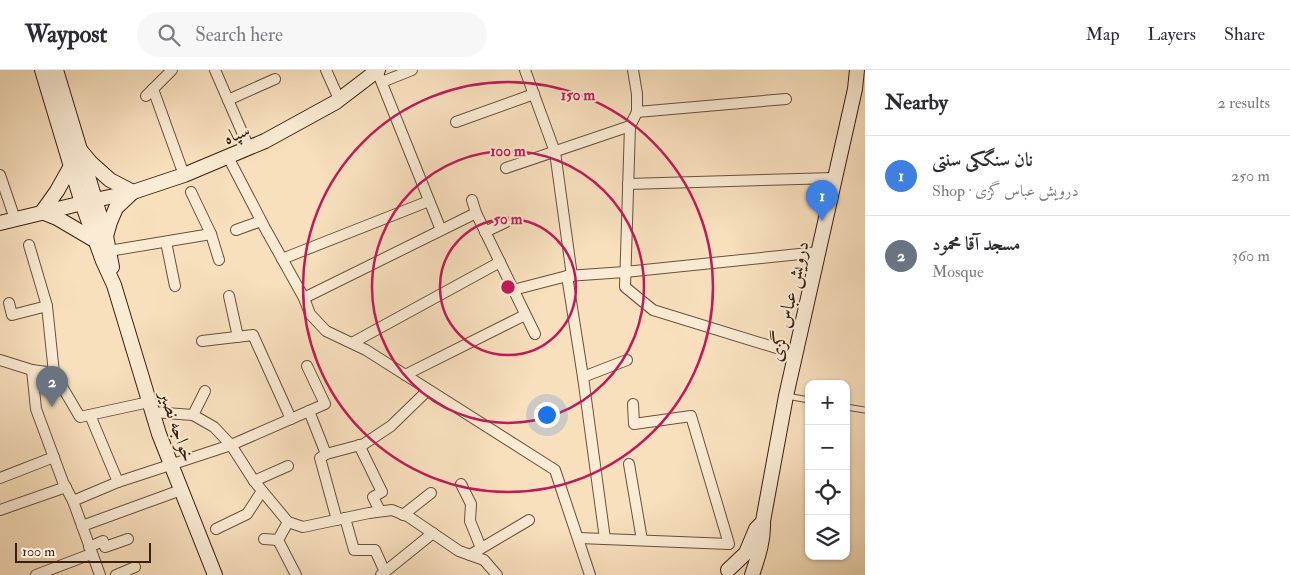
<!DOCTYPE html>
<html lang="en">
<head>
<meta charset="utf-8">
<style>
	body { margin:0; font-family:"IM FELL Double Pica",Amiri,serif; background:#f7f7f7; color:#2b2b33 }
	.controls { position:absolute; right:15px; bottom:15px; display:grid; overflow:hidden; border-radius:10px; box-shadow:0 1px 4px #0004 }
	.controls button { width:45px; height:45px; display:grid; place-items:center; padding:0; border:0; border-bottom:1px solid #e1e1e2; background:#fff; color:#2b2b33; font:25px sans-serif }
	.scale { position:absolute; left:15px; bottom:12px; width:136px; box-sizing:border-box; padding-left:5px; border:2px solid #382012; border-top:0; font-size:14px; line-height:18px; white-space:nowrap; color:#382012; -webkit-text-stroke:4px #faebd4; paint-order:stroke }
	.you { position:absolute; left:546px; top:344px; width:18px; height:18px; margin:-12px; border:4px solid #fff; border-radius:50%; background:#1a73e8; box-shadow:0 0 0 8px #1a73e833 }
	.badge { display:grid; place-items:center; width:32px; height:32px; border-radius:50%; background:#0b8043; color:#fff; font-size:16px; font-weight:700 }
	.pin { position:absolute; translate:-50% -41px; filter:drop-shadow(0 1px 2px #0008) }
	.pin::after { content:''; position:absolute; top:26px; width:18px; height:15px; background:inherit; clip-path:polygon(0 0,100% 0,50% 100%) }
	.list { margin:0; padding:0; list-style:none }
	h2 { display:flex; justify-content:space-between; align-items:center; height:65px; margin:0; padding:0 20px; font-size:21px }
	h2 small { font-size:16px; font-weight:400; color:#7c7c81 }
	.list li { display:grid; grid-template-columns:32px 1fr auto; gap:15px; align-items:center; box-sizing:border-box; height:80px; padding:0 20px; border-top:1px solid #e1e1e2 }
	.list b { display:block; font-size:19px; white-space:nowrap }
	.list p { margin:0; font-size:16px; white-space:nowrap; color:#7c7c81 }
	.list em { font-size:16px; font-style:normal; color:#7c7c81 }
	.icon { flex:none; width:28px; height:28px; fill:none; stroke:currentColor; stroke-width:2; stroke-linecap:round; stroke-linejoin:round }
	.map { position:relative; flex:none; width:865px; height:505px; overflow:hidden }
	header { display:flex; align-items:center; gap:30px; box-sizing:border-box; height:70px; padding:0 25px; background:#fff; border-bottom:1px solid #e1e1e2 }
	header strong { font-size:24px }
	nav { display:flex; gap:28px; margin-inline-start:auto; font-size:18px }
	.search { width:350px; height:45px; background:#f7f7f7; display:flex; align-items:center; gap:12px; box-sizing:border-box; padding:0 18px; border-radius:28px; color:#7c7c81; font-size:19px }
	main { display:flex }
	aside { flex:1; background:#fff }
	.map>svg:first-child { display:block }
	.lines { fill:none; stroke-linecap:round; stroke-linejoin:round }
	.lane-casing { stroke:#68503d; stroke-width:7 }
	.street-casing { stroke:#68503d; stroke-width:12 }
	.secondary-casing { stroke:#382012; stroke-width:16 }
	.lane { stroke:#faebd4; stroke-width:5 }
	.street { stroke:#faebd4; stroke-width:10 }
	.secondary { stroke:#faebd4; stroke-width:14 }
	.ring { fill:none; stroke:#c2185b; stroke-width:2.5 }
	.labels { text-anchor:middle; stroke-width:4; stroke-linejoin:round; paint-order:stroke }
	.street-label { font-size:19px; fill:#382012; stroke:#faebd4 }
	.centre { fill:#c2185b; stroke:#faebd4; stroke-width:2.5 }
	.ring-label { font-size:15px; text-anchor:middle; font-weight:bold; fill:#c2185b; stroke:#faebd4; stroke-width:4; stroke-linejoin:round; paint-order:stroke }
</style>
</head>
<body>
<header>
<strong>Waypost</strong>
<div class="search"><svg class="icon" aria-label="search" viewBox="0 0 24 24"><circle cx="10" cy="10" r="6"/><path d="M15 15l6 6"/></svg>Search here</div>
<nav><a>Map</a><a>Layers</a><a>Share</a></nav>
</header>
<main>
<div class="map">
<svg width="865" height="505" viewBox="0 0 865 505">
	<rect width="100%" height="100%" fill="#f8e0bd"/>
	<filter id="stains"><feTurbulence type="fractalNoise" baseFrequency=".004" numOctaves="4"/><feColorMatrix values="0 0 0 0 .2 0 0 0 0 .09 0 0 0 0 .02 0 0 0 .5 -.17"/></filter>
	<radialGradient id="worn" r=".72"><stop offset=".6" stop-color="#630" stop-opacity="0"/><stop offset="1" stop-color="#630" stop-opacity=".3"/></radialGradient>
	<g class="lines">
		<defs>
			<g id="lane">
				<path d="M 787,326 L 809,330"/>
				<path d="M 846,337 L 865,340"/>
			</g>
			<g id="street">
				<path d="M 215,0 L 249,78"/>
				<path d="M 326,0 L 339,29"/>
				<path d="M 525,0 L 555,82 L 572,206"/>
				<path d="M 633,0 L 637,24 L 637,42 L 630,56 L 625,217 L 653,240 L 796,284"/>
				<path d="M 377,1 L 441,160"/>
				<path d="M 382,12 L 412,0"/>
				<path d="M 153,19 L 184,105"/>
				<path d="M 146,26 L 172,0"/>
				<path d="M 228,30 L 275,9"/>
				<path d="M 637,42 L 786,29"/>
				<path d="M 456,52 L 534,24"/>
				<path d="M 228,87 L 266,160 L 304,228 L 476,143"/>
				<path d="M 506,98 L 630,56"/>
				<path d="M 0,105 L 15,149"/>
				<path d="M 628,114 L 835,108"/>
				<path d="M 191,122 L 211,164 L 219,190"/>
				<path d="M 472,130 L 476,143 L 535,264"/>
				<path d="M 236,160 L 261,151"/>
				<path d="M 485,162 L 506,152"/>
				<path d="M 166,172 L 175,216"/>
				<path d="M 29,175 L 47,236 L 54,303 L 80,347 L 149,332"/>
				<path d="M 109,181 L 211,164"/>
				<path d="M 282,189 L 429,131"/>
				<path d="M 567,206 L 583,307 L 605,469"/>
				<path d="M 513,220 L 567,206 L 625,202 L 819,182"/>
				<path d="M 229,226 L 238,267"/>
				<path d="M 304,228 L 310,244 L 326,261 L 366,280 L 555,400 L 590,505"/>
				<path d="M 9,233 L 12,245 L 47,236"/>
				<path d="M 202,271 L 253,265 L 291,349"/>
				<path d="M 352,273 L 500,192"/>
				<path d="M 0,290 L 32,300 L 54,303"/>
				<path d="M 32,300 L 36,339 L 63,412 L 73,431 L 100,505"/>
				<path d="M 405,305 L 525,245"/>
				<path d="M 583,307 L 627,290"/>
				<path d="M 309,341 L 326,384 L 320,388 L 337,450"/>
				<path d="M 152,342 L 193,345 L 214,357 L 231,375 L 254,411 L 288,452 L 303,457 L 369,443 L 392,440 L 409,447 L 459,481 L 484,490 L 497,505"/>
				<path d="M 90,345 L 118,412"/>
				<path d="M 193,345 L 205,321"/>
				<path d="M 359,375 L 382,422 L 373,427 L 380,441"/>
				<path d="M 326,384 L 364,374 L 391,356 L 428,320"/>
				<path d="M 629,394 L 642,470"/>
				<path d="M 0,408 L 54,387"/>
				<path d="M 254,411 L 288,396"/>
				<path d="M 461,414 L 471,434 L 470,451 L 481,478"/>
				<path d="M 73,431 L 118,412 L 231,375 L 325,334 L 307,296"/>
				<path d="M 0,440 L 66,417"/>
				<path d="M 403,445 L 431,423"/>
				<path d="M 345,448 L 354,480 L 375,480 L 385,502"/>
				<path d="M 288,452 L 278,470 L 296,505"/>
				<path d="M 82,456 L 181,420"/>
				<path d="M 216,459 L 247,444 L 262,421"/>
				<path d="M 579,468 L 729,474 L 691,346 L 634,354 L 633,334"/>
				<path d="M 264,469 L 278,470"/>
				<path d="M 89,477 L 103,471 L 105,477 L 128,469"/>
				<path d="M 470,485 L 529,450"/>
				<path d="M 36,505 L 91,484"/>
				<path d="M 116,505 L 135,497"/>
				<path d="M 381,505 L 433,463"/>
			</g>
			<g id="secondary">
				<path d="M 42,0 L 82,133 L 103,191 L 114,215 L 159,364 L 215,505"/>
				<path d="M 56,0 L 106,166 L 112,197"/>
				<path d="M 81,81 L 91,93 L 110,110 L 133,122 L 116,138 L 110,152 L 106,166"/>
				<path d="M 71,96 L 57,121 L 42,142 L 57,148 L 96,171"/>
				<path d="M 0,153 L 95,130 L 133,122 L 184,105 L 265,71 L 336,32 L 378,0"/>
				<path d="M 728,500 L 746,483 L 756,459 L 763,452"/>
				<path d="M 752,505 C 758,487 764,470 763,451 L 786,326 L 855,19 L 857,0"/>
			</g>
		</defs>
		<use href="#lane" class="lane-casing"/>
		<use href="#street" class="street-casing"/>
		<use href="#secondary" class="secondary-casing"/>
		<use href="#lane" class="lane"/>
		<use href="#street" class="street"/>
		<use href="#secondary" class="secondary"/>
	</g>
	<g class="ring">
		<circle cx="508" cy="217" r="68"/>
		<circle cx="508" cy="217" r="136"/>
		<circle cx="508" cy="217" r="205"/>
	</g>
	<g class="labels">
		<g class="street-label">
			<text transform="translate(236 63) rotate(-23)" y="7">سپاه</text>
			<text transform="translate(788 231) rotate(-77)" y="7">درویش عباس گزی</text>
			<text transform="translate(178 356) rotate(71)" y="7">خواجه نصیر</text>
		</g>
	</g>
	<circle cx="508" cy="217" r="8" class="centre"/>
	<g class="ring-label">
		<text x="578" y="30">150 m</text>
		<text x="508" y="86">100 m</text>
		<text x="508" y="154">50 m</text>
	</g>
	<rect width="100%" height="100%" filter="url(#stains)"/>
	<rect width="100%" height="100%" fill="url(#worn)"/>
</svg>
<div class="controls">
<button>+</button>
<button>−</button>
<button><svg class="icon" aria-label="locate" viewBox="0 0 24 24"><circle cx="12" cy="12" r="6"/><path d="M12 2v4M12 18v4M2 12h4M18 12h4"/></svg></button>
<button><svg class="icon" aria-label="layers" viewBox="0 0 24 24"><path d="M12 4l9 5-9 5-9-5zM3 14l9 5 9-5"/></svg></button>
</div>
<div class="scale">100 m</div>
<div class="you"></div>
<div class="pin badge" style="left:822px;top:151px;background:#3f7fe0">1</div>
<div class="pin badge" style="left:52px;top:337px;background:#6b7280">2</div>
</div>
<aside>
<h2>Nearby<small>2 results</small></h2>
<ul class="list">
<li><span class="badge" style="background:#3f7fe0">1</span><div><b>نان سنگکی سنتی</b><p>Shop · درویش عباس گزی</p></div><em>250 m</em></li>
<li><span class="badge" style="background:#6b7280">2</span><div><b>مسجد آقا محمود</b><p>Mosque</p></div><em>360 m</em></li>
</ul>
</aside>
</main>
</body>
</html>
